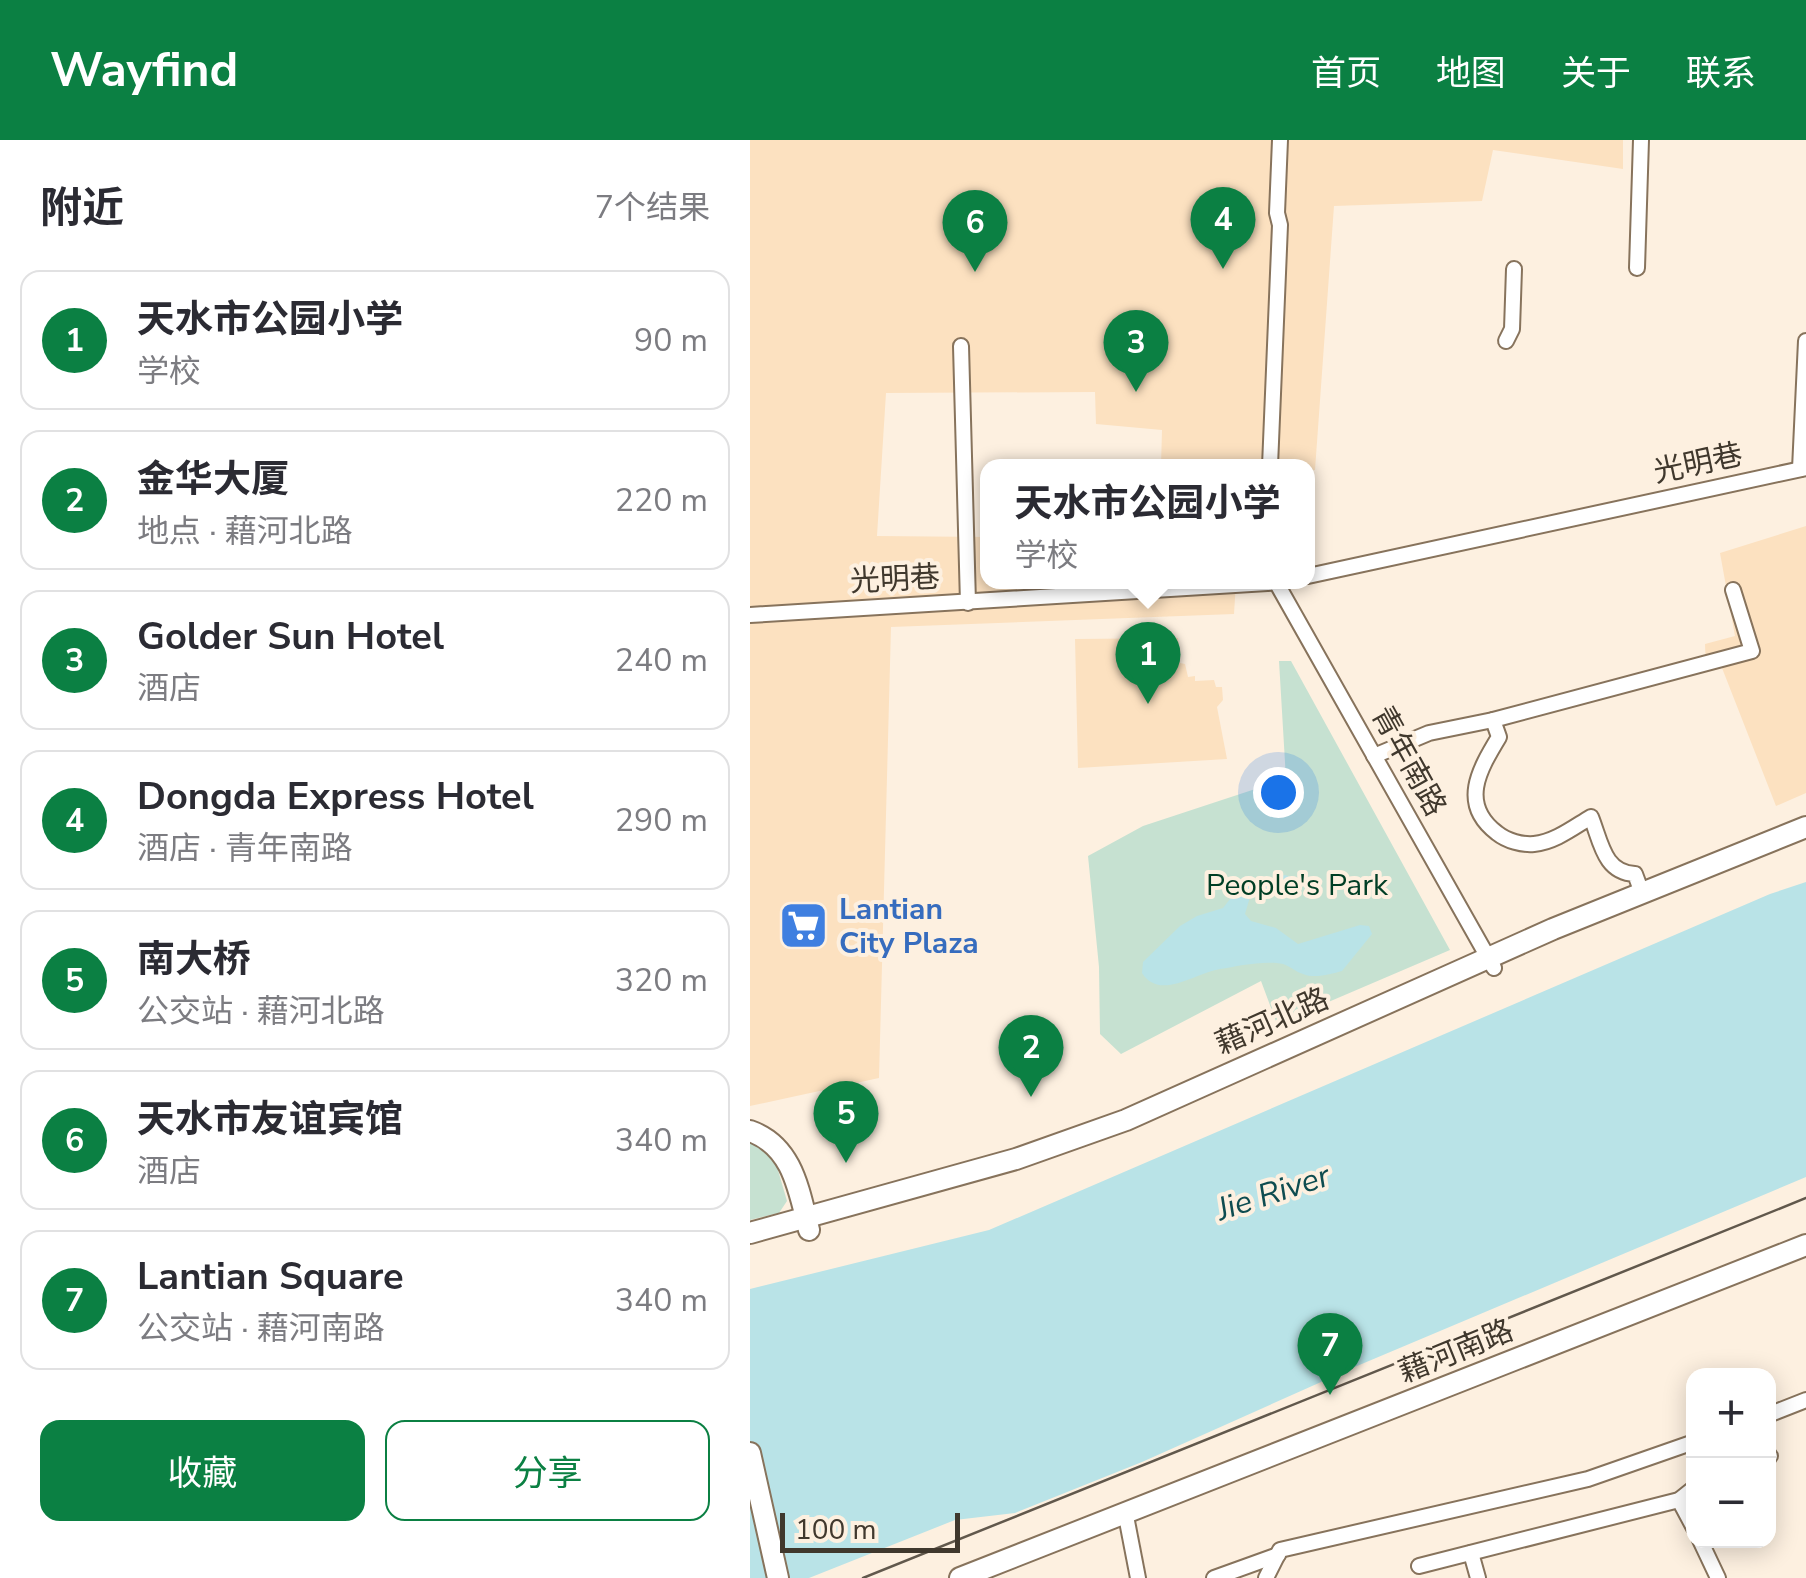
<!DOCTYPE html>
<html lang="zh">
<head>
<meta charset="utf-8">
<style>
	body { margin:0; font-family:"Nunito Sans","Noto Sans SC",sans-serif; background:#f2f2f3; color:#2b2b33 }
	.controls { position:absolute; right:30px; bottom:30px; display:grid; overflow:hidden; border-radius:20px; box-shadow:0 5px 25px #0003 }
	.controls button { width:90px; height:90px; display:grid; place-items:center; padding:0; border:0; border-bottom:2px solid #e1e1e2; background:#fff; color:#2b2b33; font:50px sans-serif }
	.scale { position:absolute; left:30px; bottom:25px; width:180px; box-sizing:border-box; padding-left:10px; border:5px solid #40382d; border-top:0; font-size:28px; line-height:35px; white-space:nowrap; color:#40382d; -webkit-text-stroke:8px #fdf0e0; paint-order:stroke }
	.you { position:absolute; left:528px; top:652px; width:35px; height:35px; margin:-25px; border:8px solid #fff; border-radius:50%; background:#1a73e8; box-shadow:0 0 0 15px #1a73e833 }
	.badge { display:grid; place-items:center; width:65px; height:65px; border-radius:50%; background:#0b8043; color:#fff; font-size:32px; font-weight:700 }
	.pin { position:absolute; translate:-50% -82px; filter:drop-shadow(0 2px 5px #0008) }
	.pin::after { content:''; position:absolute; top:52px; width:35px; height:30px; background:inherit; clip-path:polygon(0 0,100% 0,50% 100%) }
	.popup { position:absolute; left:230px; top:319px; width:335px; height:130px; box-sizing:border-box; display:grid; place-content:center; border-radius:20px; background:#fff; filter:drop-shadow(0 2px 8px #0005); font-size:32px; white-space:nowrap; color:#7c7c81 }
	.popup b { font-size:38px; color:#2b2b33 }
	.popup::after { content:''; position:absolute; left:50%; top:100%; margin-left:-20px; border:20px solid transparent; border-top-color:#fff }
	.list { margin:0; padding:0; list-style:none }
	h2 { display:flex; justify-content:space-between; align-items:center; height:130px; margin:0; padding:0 40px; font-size:42px }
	h2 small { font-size:32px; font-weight:400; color:#7c7c81 }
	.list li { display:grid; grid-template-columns:65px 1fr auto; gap:30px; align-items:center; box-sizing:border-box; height:140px; margin:0 20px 20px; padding:0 20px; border:2px solid #e1e1e2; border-radius:20px }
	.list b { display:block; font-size:38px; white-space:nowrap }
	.list p { margin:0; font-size:32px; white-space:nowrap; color:#7c7c81 }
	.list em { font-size:32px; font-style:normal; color:#7c7c81 }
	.actions { display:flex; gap:20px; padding:30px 40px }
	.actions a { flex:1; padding:22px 0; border:2px solid #0b8043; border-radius:20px; text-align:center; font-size:35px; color:#0b8043 }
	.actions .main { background:#0b8043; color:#fff }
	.map { position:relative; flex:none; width:1056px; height:1438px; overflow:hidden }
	header { display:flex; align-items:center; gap:60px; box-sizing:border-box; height:140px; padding:0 50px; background:#0b8043; color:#fff }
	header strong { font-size:48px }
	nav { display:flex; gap:55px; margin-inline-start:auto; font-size:35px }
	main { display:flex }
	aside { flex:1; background:#fff }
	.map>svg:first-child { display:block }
	.built { fill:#fce1c0 }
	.green { fill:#c6e1d1 }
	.water { fill:#b9e3e7 }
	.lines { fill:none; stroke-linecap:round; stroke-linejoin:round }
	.minor-casing { stroke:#87735c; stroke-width:18 }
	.secondary-casing { stroke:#87735c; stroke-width:24 }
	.minor { stroke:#fff; stroke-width:14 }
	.secondary { stroke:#fff; stroke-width:20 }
	.tram { stroke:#61584c; stroke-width:2.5 }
	.labels { text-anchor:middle; stroke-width:8; stroke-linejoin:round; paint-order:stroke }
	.street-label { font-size:30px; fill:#40382d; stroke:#fdf0e0 }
	.park-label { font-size:30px; fill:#003e25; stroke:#fdf0e0 }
	.shop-label { font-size:30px; font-weight:bold; fill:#366cbe; stroke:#fdf0e0; text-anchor:start }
	.water-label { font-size:32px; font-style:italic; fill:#0e4c50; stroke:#fdf0e0 }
</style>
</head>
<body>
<header>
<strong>Wayfind</strong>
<nav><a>首页</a><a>地图</a><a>关于</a><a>联系</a></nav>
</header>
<main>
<aside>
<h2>附近<small>7个结果</small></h2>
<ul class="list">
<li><span class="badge">1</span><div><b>天水市公园小学</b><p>学校</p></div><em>90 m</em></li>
<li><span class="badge">2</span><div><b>金华大厦</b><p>地点 · 藉河北路</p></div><em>220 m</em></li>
<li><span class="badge">3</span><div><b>Golder Sun Hotel</b><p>酒店</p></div><em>240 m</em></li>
<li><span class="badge">4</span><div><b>Dongda Express Hotel</b><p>酒店 · 青年南路</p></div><em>290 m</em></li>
<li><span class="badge">5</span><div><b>南大桥</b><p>公交站 · 藉河北路</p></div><em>320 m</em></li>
<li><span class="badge">6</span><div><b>天水市友谊宾馆</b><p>酒店</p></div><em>340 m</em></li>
<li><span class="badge">7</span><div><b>Lantian Square</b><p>公交站 · 藉河南路</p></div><em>340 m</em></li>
</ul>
<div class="actions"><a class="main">收藏</a><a>分享</a></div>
</aside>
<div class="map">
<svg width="1056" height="1438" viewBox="0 0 1056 1438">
	<rect width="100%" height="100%" fill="#fdf0e0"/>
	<g class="built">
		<path d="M 0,0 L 873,0 L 873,29 L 743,10 L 732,61 L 584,66 L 565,330 L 558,330 L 558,326 L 411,326 L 412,290 L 346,284 L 345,252 L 136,253 L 127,396 L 238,397 L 238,442 L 486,442 L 484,474 L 141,487 L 129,938 L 0,966 Z"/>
		<path d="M 1056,386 L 1056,653 L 1026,666 L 972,528 L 956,532 L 955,504 L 985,496 L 970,413 Z"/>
		<path d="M 428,498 L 430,523 L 435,524 L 438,537 L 445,536 L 445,541 L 464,540 L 466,547 L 472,547 L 473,560 L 467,567 L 477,619 L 328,628 L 325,499 Z"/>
	</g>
	<g class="green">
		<path d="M 529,521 L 541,521 L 700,810 L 527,884 L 511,841 L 371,914 L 350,894 L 349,827 L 338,716 L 393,686 L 536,639 Z"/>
		<path d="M 0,1000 L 25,1020 L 37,1061 L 29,1073 L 0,1080 Z"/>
	</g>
	<g class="water">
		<path d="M 535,735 L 543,738 L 536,745 L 500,757 L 495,774 L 501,781 L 526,788 L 548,804 L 610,785 L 619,786 L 622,794 L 592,831 C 581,834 565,839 553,834 C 546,832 540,826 533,824 C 514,820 488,826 470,829 C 445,833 410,861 392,833 L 393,822 L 430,786 L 447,776 L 473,768 L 491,745 Z"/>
		<path d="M 1056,742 L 1056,1037 L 607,1226 L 392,1322 L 265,1373 L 205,1380 L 59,1438 L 0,1438 L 0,1149 L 239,1090 L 1020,754 Z"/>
	</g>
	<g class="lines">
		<defs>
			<g id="minor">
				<path d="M 887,128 L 891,0"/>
				<path d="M 756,201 L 762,189 L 764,129"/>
				<path d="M 211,206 L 218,463"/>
				<path d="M 520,326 L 530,85 L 527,73 L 530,0"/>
				<path d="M 1050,329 L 1056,201"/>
				<path d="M 558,436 L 1056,328"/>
				<path d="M 526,442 L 744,828"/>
				<path d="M 0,475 L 532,442"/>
				<path d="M 624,616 L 679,593 L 743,580"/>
				<path d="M 892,753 L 885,734 C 854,733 851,702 841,677 C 824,687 805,702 784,704 C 772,705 757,701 747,693 C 709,664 729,630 749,597 L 743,580 L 1002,511 L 983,450"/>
				<path d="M 1018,1275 L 1056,1260"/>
				<path d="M 1018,1316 L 1020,1316"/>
				<path d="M 929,1360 L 944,1388"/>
				<path d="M 376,1376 L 388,1438"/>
				<path d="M 950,1400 L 968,1438"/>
				<path d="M 721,1413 L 728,1438"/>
				<path d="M 669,1426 L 929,1360 L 944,1348"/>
				<path d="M 464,1438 L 528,1415"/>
				<path d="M 516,1438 L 530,1410 L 838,1339 L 944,1302"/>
			</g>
			<g id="secondary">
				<path d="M 0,991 C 43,1006 49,1051 59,1090"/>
				<path d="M 0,1093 L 266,1019 L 376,980 L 803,789 L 1056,687"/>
				<path d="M 0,1313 L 28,1438"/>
				<path d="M 210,1438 L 1056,1105"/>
			</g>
		</defs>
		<use href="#minor" class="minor-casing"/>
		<use href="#secondary" class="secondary-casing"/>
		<use href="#minor" class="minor"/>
		<use href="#secondary" class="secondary"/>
		<path class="tram" d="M 113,1438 L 1056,1058"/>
	</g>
	<defs>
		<symbol id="supermarket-square" viewBox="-11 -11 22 22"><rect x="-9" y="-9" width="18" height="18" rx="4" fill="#3f7fe0" stroke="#fdf0e0"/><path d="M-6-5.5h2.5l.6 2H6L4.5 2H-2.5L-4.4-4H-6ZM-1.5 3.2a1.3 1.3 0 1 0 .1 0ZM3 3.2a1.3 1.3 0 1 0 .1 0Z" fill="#fff"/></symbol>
	</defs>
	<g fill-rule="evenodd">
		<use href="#supermarket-square" x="26" y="758" width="55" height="55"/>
	</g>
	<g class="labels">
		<g class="street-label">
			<text transform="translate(948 323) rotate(-12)" y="10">光明巷</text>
			<text transform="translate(145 439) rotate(-3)" y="10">光明巷</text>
			<text transform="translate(659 621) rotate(61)" y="10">青年南路</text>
			<text transform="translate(522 881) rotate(-24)" y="10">藉河北路</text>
			<text transform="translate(706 1211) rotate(-22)" y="10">藉河南路</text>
		</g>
		<g class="park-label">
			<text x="547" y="755">People's Park</text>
		</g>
		<g class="shop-label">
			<text x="89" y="779">Lantian<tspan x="89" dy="34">City Plaza</tspan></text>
		</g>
		<g class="water-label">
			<text transform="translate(523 1052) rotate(-18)" y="11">Jie River</text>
		</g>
	</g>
</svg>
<div class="controls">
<button>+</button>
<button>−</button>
</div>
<div class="scale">100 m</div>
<div class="you"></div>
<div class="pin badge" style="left:398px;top:564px">1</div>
<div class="popup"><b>天水市公园小学</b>学校</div>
<div class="pin badge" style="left:281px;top:957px">2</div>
<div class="pin badge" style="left:386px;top:252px">3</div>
<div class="pin badge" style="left:473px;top:129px">4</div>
<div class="pin badge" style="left:96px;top:1023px">5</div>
<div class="pin badge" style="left:225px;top:132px">6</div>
<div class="pin badge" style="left:580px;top:1255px">7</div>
</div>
</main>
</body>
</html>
